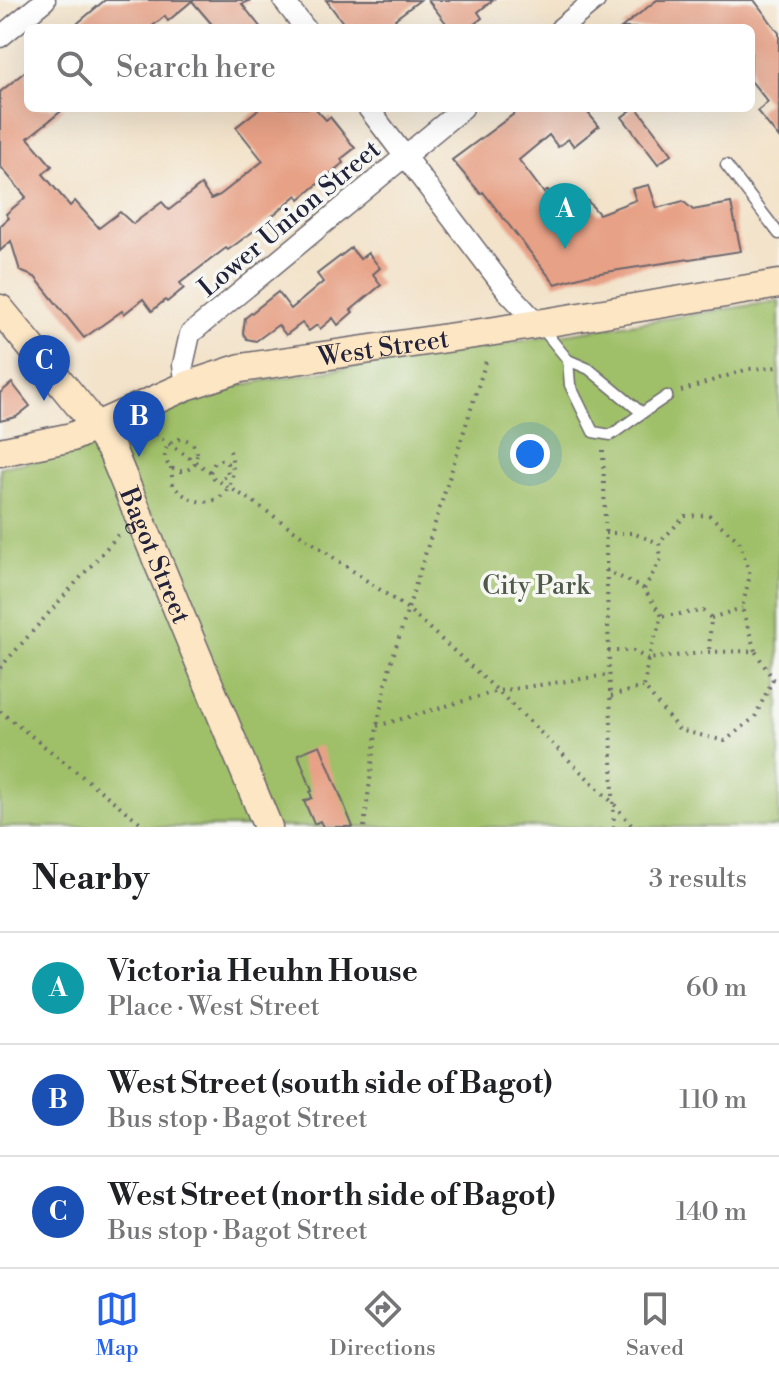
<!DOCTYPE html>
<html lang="en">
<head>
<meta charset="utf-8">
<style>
	body { margin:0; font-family:"Libre Bodoni",serif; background:#f6f6f6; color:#202124 }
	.you { position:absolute; left:530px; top:454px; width:28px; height:28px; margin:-20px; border:6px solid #fff; border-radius:50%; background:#1a73e8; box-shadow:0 0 0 12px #1a73e833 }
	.badge { display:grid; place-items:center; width:52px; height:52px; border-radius:50%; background:#2563eb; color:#fff; font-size:26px; font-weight:700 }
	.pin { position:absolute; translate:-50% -66px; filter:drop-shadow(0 2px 4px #0008) }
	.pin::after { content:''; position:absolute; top:42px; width:28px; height:24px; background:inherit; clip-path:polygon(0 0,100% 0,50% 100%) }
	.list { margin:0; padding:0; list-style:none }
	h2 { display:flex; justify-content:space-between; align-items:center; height:104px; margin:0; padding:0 32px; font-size:34px }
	h2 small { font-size:26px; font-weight:400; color:#757577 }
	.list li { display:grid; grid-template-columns:52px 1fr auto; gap:24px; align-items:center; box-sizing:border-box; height:112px; padding:0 32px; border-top:2px solid #e0e0e0 }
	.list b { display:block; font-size:30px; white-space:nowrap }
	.list p { margin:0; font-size:26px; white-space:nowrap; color:#757577 }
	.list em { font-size:26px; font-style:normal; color:#757577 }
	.icon { flex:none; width:44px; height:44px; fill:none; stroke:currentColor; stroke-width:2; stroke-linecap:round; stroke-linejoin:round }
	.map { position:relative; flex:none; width:779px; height:827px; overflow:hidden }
	.search { position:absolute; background:#fff; box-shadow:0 8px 32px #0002; left:24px; right:24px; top:24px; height:88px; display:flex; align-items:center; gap:20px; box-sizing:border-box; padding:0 28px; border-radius:12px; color:#757577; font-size:30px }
	.sheet { height:440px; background:#fff }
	nav { display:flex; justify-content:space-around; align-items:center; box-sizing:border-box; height:112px; border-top:2px solid #e0e0e0; background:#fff; font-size:22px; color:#757577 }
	nav a { display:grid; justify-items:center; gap:4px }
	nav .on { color:#2563eb }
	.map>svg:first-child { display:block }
	.green { fill:#9fbf67; stroke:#607051; stroke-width:2 }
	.building { fill:#e7a186 }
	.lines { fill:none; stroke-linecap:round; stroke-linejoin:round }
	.lane-casing { stroke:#6b666d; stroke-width:13 }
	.street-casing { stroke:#6b666d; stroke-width:23 }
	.secondary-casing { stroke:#6b666d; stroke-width:31 }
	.path { stroke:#6b666d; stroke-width:4; stroke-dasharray:2 6; stroke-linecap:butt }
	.lane { stroke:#fff; stroke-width:10 }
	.street { stroke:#fff; stroke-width:20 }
	.secondary { stroke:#fce6c4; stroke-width:28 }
	.labels { text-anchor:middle; stroke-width:7; stroke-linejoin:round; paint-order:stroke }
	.street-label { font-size:26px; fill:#22223b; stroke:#f6f6f2 }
	.park-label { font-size:26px; fill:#4e594a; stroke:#f6f6f2 }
</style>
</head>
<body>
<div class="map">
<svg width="779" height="827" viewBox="0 0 779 827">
	<rect width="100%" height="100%" fill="#f6f6f2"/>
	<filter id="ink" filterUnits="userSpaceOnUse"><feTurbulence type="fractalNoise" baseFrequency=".0125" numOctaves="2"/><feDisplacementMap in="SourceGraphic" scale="16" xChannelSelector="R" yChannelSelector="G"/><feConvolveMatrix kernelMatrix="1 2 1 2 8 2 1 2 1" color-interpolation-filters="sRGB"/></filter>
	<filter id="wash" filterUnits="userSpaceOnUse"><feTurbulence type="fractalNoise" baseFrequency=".006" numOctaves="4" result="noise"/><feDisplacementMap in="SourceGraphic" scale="32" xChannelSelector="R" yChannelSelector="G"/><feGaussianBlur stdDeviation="1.8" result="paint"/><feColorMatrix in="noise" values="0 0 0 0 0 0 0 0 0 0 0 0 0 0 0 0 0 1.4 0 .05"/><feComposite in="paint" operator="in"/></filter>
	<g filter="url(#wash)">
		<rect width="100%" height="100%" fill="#f3e3cb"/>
		<path class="green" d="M 779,301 L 779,827 L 0,827 L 0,467 L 76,454 L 191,402 L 228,388 L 267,380 Z"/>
		<g id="blocks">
			<g class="building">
				<path d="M 105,0 L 251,0 L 242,4 L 261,28 L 215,28 L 192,1 L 168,21 L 165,16 L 150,28 L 72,28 Z"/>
				<path d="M 326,0 L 420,0 L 395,19 L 402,28 L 347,28 Z"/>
				<path d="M 428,0 L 493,0 L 478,12 L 482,18 L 469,28 L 450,28 Z"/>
				<path d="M 657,0 L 754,0 L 779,33 L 779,138 L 757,111 L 768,102 L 751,81 L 751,28 L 621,28 Z"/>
				<path d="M 28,69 L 28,108 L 65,108 L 28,138 L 52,166 L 43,174 L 70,206 L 75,201 L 99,228 L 120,212 L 133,224 L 162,202 L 169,210 L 201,185 L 211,199 L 220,195 L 263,161 L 236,127 L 260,108 L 315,108 L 326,120 L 330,117 L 355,148 L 341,159 L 343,163 L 300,199 L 297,195 L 259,227 L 228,250 L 226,248 L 180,283 L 184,288 L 167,302 L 165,300 L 152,311 L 143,299 L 124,314 L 122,311 L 84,338 L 35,277 L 20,271 L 11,241 L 0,251 L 0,226 L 9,218 L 6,214 L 26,197 L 0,166 L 0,92 Z"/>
				<path d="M 522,108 L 584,108 L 599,126 L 574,146 L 568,139 L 558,147 L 549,135 L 519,160 L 544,193 L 548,190 L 568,214 L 587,200 L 599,214 L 636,200 L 632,189 L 649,185 L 657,208 L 683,201 L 693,210 L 731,203 L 741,251 L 587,275 L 555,284 L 483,192 L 481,194 L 452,160 Z"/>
				<path d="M 634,108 L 637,108 L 672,154 L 658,164 L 622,117 Z"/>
				<path d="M 351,248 L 360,259 L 368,253 L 380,268 L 373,274 L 381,285 L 351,310 L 353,312 L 338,325 L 333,318 L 320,329 L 317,325 L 309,331 L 302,323 L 286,335 L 278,325 L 256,341 L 247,339 L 243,333 L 245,318 L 278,292 L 291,309 L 323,282 L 317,274 Z"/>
				<path d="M 12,383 L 30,406 L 16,417 L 0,421 L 0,393 Z"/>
				<path d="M 320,745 L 353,827 L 323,827 L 320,821 L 314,824 L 304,801 L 312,798 L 310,792 L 312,791 L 298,754 Z"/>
			</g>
		</g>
	</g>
	<g filter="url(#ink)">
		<use href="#blocks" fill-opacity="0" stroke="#6b666d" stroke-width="2"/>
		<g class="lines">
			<defs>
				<g id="lane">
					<path d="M 726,165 L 779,234"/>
					<path d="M 541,327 L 568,360"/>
					<path d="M 568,360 L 589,369 L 642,413 L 611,435 L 593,432 L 570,385 Z"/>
					<path d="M 642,413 L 667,396"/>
				</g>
				<g id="street">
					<path d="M 283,0 L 305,28"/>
					<path d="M 561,28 L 595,0"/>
					<path d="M 0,37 L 45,0"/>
					<path d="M 368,108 L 507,291 L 537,323"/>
					<path d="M 186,386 L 183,365 L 190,334 L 463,108"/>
				</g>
				<g id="secondary">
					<path id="s1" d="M 0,309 L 84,411 L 112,451 L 268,827"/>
					<path id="s2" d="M 0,452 L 72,437 L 186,386 L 241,368 L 495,331 L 779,284"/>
				</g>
			</defs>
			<use href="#lane" class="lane-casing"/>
			<use href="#street" class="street-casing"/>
			<use href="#secondary" class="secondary-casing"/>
			<g class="path">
				<path d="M 681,391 L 748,369 L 779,367"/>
				<path d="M 149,430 L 210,472 L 214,478 L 252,501 L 409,610 L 498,691 L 614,804 L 633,827"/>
				<circle cx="181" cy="455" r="16"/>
				<path d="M 603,450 L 614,827"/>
				<path d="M 171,467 L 173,486 C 207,521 245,493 229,448"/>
				<path d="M 210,472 L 215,462 L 221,460 L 227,463 L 228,475 L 218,480"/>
				<path d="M 605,533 L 632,533 L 659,543"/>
				<path d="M 606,570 L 644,589 L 662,616 L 648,659 L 633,651 L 608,651"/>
				<path d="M 644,589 L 661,559 L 659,543 L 685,516 L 709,515 L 739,541 L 750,575 L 742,608 L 755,651"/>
				<path d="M 663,616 L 703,611 L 711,618 L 709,652"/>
				<path d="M 711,618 L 742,608"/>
				<path d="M 0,668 L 120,533"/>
				<path d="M 773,679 L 755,717 L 725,741 L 679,730 L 644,687 L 648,659 L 709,652 L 755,651 L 773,679 L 779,681"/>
				<path d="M 611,696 L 643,687"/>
				<path d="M 0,711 L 146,827"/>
				<path d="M 377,726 L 498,691 L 608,675"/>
				<path d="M 364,827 L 377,726 L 390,666 L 487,358"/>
			</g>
			<use href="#lane" class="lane"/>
			<use href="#street" class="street"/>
			<use href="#secondary" class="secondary"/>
		</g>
	</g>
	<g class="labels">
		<g class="street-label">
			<text transform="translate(289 218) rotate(-40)" y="9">Lower Union Street</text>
			<text dy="9" stroke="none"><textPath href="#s2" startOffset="400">West Street</textPath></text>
			<text dy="9" stroke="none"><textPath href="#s1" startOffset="294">Bagot Street</textPath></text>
		</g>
		<g class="park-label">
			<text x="536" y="594">City Park</text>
		</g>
	</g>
</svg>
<div class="you"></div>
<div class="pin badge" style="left:565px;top:249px;background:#0f9aa8">A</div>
<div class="pin badge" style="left:139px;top:457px;background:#1a4fb4">B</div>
<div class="pin badge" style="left:44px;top:401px;background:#1a4fb4">C</div>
<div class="search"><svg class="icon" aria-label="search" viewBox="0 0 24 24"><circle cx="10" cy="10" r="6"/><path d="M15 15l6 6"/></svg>Search here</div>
</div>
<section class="sheet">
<h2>Nearby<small>3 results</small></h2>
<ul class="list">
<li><span class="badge" style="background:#0f9aa8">A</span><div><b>Victoria Heuhn House</b><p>Place · West Street</p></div><em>60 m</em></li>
<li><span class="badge" style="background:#1a4fb4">B</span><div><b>West Street (south side of Bagot)</b><p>Bus stop · Bagot Street</p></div><em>110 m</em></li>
<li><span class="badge" style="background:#1a4fb4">C</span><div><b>West Street (north side of Bagot)</b><p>Bus stop · Bagot Street</p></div><em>140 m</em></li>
</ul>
</section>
<nav>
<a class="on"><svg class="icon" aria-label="map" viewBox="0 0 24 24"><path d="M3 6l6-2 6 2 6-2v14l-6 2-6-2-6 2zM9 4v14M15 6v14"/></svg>Map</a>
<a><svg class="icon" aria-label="directions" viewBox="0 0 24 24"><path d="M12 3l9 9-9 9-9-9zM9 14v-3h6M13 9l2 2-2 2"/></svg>Directions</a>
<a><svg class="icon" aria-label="saved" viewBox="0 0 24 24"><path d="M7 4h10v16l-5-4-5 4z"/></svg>Saved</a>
</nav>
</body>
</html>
